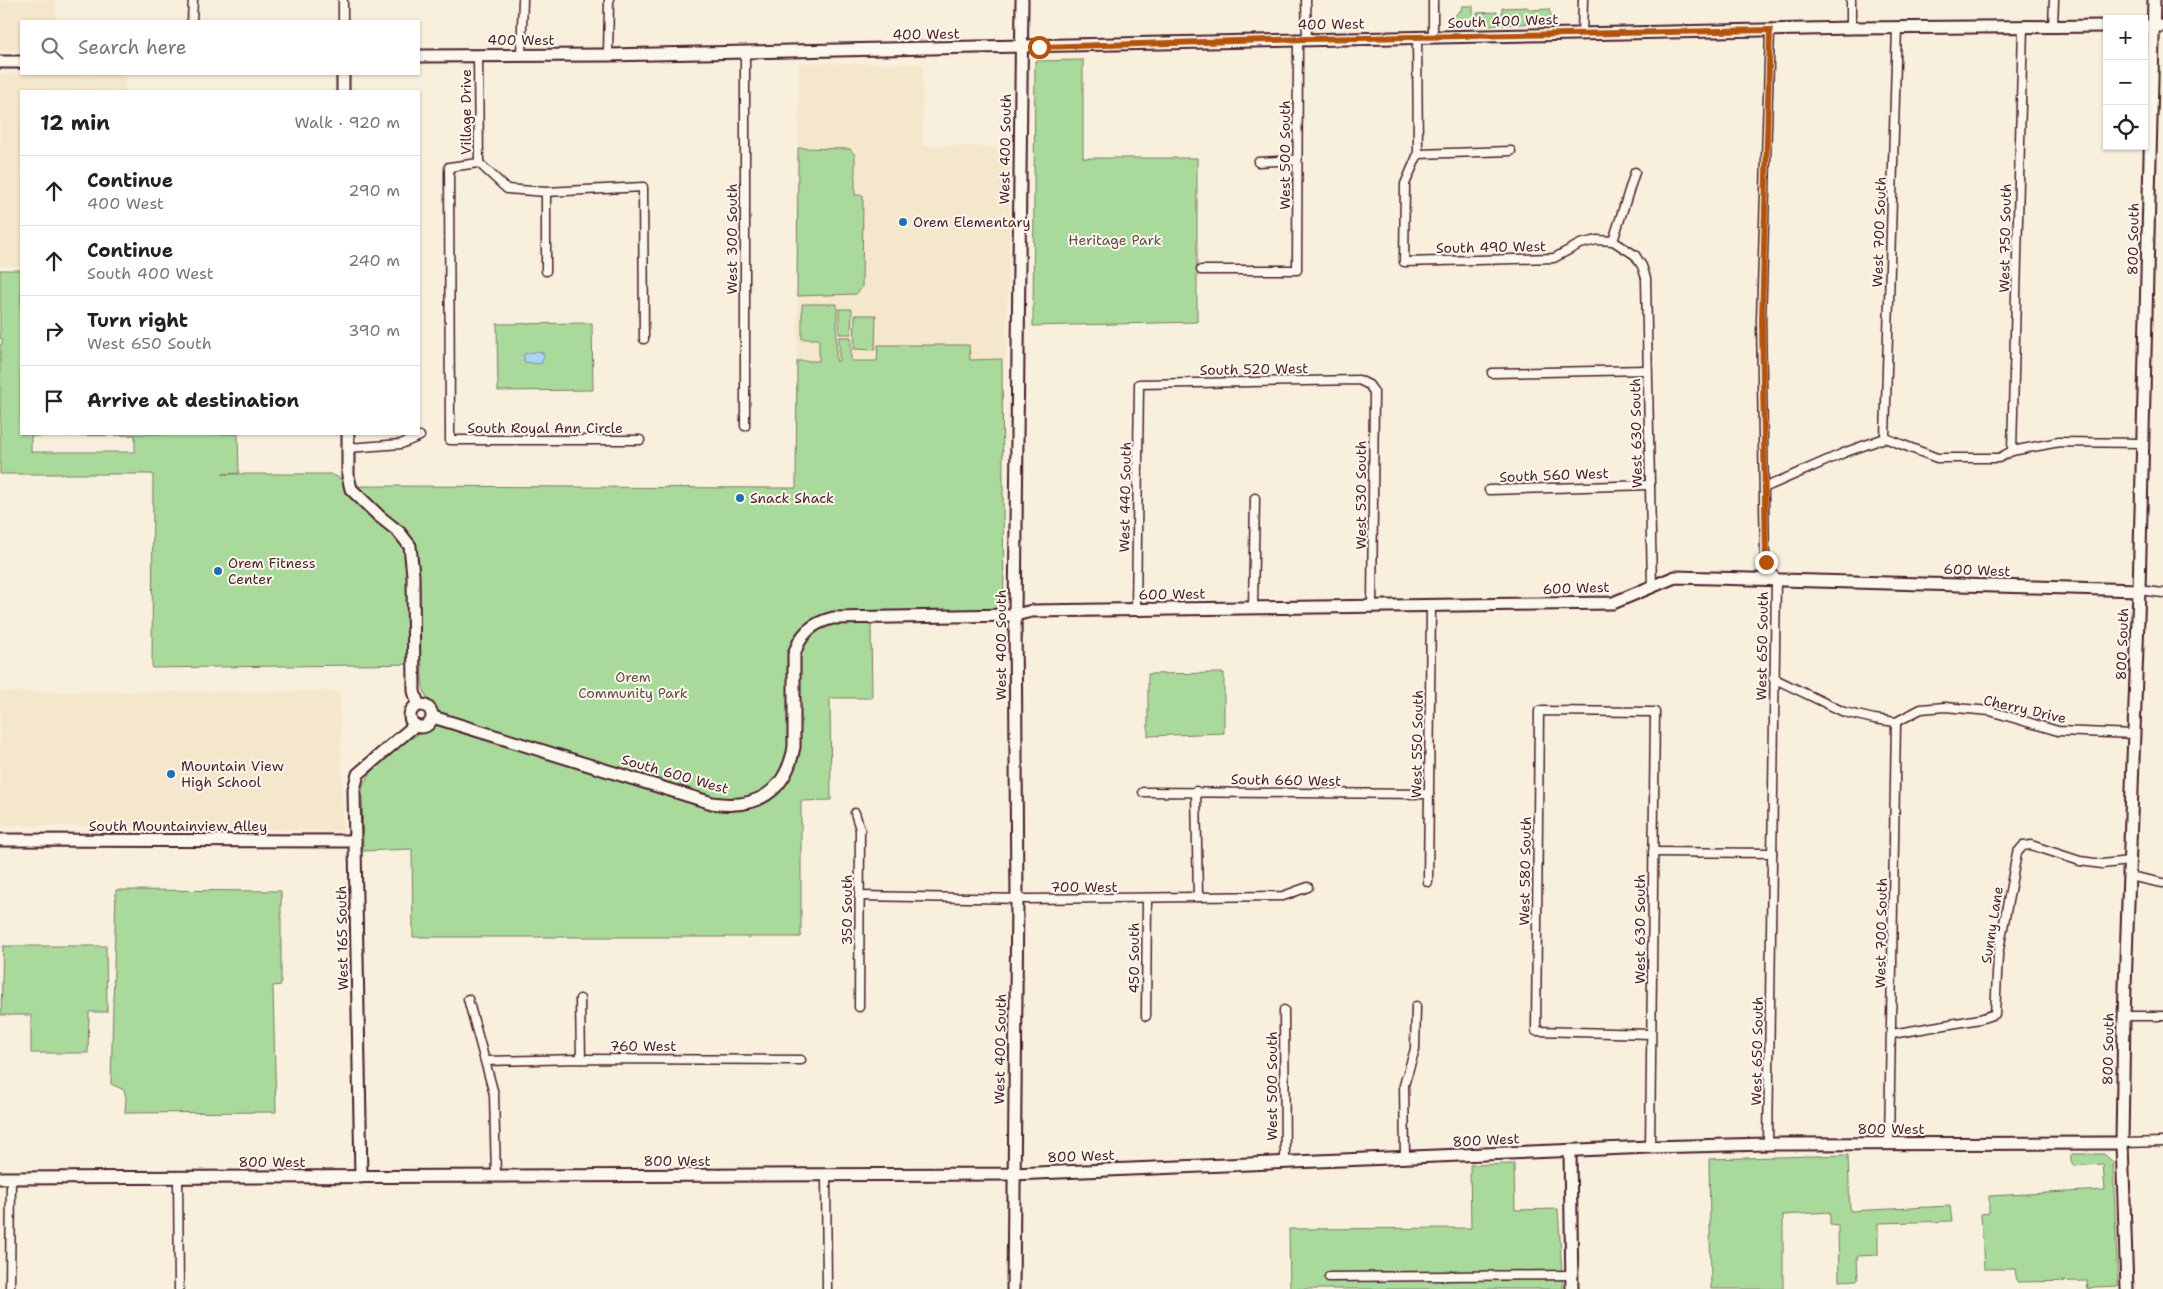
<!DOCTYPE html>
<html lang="en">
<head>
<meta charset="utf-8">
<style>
	body { margin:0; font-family:"Shantell Sans",sans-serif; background:#f2f2f2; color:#222 }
	.controls { position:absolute; right:15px; top:15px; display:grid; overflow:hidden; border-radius:0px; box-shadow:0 1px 4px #0004 }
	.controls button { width:45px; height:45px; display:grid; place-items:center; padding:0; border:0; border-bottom:1px solid #e0e0e0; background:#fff; color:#222; font:25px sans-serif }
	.stop { position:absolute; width:15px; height:15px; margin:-11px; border:4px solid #b45309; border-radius:50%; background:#fff }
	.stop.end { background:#b45309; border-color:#fff; box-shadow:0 1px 5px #0008 }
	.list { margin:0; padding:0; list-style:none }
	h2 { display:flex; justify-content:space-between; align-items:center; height:65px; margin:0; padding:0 20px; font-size:21px }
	h2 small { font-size:16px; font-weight:400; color:#767676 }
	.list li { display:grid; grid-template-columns:32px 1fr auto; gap:15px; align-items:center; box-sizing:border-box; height:70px; padding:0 20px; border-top:1px solid #e0e0e0 }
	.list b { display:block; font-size:19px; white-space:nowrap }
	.list p { margin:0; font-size:16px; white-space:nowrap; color:#767676 }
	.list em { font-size:16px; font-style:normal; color:#767676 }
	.icon { flex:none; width:28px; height:28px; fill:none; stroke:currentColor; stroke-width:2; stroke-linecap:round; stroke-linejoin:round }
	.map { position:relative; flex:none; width:2163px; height:1289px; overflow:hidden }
	.search { position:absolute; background:#fff; box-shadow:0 1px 4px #0004; left:20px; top:20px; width:400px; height:55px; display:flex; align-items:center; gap:12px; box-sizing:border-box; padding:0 18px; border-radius:0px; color:#767676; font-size:19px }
	.panel { position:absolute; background:#fff; box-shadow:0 1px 4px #0004; left:20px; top:90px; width:400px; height:345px; border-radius:0px }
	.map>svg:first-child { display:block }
	.built { fill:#f5e7cb }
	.green { fill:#a9da9b; stroke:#7a7c63; fill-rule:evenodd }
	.water { fill:#add4f6; stroke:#858ca5 }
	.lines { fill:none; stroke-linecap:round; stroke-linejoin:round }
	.street-casing { stroke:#4a1f2b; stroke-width:11 }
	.secondary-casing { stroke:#4a1f2b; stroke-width:15 }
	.street { stroke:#fbf7ec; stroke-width:8 }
	.secondary { stroke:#fbf7ec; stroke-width:11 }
	.route { stroke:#b45309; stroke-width:6 }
	.poi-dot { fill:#1f6fb2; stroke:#fbf7ec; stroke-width:2 }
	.labels { text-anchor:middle; stroke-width:4; stroke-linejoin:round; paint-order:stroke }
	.street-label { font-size:14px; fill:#4a1f2b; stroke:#fbf7ec }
	.poi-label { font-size:14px; fill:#4a1f2b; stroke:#fbf7ec; text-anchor:start }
	.park-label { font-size:14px; fill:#624e47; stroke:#fbf7ec }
</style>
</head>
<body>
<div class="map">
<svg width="2163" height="1289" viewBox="0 0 2163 1289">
	<rect width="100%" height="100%" fill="#f8f0dd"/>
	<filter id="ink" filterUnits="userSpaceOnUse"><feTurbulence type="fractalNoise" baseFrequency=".02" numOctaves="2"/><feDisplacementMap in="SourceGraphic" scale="10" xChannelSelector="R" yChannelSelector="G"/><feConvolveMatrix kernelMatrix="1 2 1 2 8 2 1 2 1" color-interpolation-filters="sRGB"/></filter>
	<g filter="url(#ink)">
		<g class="built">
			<path d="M 0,0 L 56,0 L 56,21 L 21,21 L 21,50 L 0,51 Z"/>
			<path d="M 799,63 L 923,64 L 922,145 L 1011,147 L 1006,360 L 797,361 Z"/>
			<path d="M 0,74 L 125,74 L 125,91 L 21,91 L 21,266 L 0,266 Z"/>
			<path d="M 340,691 L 343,831 L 0,825 L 0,692 Z"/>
		</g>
		<g class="green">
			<path d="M 1462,6 L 1473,6 L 1473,25 L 1453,26 L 1453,18 L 1459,11 L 1461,11 Z"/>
			<path d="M 1527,7 L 1531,10 L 1549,9 L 1550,13 L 1555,18 L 1555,22 L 1502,25 L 1502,8 Z"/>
			<path d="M 1497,12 L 1497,25 L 1477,25 L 1477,13 Z"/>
			<path d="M 1083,60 L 1083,158 L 1197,158 L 1197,322 L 1033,326 L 1035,61 Z"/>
			<path d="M 798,148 L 850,149 L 855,155 L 855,195 L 863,195 L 862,288 L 856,294 L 797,296 Z"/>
			<path d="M 0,270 L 21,270 L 21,434 L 238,434 L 239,473 L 222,474 L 331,474 L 355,486 C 502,486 649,488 796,488 L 797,361 L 819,361 L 819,339 L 802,339 L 802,304 L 837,304 L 836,361 L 839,361 L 839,337 L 851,337 L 851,361 L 877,361 L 878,345 L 969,345 L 970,360 L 1002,359 L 1004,621 L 871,624 L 872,698 L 830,698 L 831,800 L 801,801 L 801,937 L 413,937 L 412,849 L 363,851 L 362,790 C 367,767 411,735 432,728 L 439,712 C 423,699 421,684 422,664 L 152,668 L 153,474 L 0,474 L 0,345 L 2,345 L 2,338 L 0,338 ZM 135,435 L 135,452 L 31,452 L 31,436 Z"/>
			<path d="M 839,309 L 852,309 L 851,334 L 839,334 Z"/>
			<path d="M 855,315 L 876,315 L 875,350 L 854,349 Z"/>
			<path d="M 592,323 L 593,390 L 498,391 L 497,324 Z"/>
			<path d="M 1224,673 L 1224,733 L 1148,736 L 1148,674 Z"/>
			<path d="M 116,890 L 281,891 L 281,985 L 273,986 L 276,1112 L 125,1113 L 126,1097 L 124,1090 L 111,1084 Z"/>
			<path d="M 3,946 L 106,946 L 107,1012 L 89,1012 L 88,1053 L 31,1053 L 31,1015 L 1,1015 Z"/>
			<path d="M 2071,1154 L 2104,1154 L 2113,1162 L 2118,1286 L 2094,1287 L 2088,1289 L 2087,1281 L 2017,1282 L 2015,1269 L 1984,1269 L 1981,1214 L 1989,1213 L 1989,1196 L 2105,1190 L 2103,1164 L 2074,1166 L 2071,1161 Z"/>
			<path d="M 1848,1155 L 1850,1211 L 1950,1206 L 1952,1221 L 1878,1223 L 1878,1255 L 1857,1256 L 1858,1280 L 1839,1281 L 1838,1226 L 1830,1225 L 1830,1212 L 1783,1215 L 1783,1289 L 1711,1289 L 1709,1159 Z"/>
			<path d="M 1514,1164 L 1515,1210 L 1558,1209 L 1563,1289 L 1290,1289 L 1289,1229 L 1471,1228 L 1470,1165 Z"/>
		</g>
		<path class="water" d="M 538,351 L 543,353 L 544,357 L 541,364 L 524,362 L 524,354 Z"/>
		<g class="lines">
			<defs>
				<g id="street">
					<path d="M 1306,0 L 1307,39"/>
					<path d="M 1433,0 L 1433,37"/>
					<path d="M 192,21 L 193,0"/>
					<path d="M 343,21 L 343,0"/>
					<path d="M 2053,26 L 2054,0"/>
					<path d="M 1851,28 L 1851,0"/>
					<path d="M 1582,33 L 1583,0"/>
					<path d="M 1417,38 L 1418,154 L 1405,184 L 1404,262 L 1554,258 L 1580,244 L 1597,240 L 1613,241 L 1635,255 L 1642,266 L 1646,278 L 1652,588"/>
					<path d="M 745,51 L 745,426"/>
					<path d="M 521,55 L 523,0"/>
					<path d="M 608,55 L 609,0"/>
					<path d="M 478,56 L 479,163"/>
					<path d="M 1418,154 L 1511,151"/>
					<path d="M 1258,162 L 1297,160"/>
					<path d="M 479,163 L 449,167 L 450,440 L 640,440"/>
					<path d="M 479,163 L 507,189 L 546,192 L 643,187 L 644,339"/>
					<path d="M 1613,241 L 1635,172"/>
					<path d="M 1201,270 L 1297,270 L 1298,40"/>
					<path d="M 546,271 L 546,192"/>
					<path d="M 1492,373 L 1647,370"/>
					<path d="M 1885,438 L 1897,27"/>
					<path d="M 348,448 L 401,444 L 420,436"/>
					<path d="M 2012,451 L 2023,26"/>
					<path d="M 1766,487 L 1846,452 L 1885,438 L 1937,458 L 1999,458 L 2012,451 L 2059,442 L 2143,443"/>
					<path d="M 1489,490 L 1650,485"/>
					<path d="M 2139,590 L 2163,593"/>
					<path d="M 1253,608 L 1255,498"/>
					<path d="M 1136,610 L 1139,384 L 1359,380 L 1369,385 L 1374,392 L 1372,607"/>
					<path d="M 1773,678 L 1844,712 L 1874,719 L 1896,722 L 1921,709 L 1945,707 L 1990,711 L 2058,731 L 2134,734"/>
					<path d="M 1196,791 L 1198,897"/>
					<path d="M 1143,792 L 1429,794"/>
					<path d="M 855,813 L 860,829 L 859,1007"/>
					<path d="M 1653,852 L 1772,853"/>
					<path d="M 2129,876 L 2163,883"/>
					<path d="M 1428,882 L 1431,606"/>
					<path d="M 859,896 L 1029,899 L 1283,896 L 1308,887"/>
					<path d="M 468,999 L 494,1094 L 496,1177"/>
					<path d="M 580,999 L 581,1059"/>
					<path d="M 1284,1010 L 1285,1162"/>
					<path d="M 1146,1016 L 1147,899"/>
					<path d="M 2124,1016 L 2163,1016"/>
					<path d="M 1892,1034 L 1980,1019 L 1995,1014 L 1998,955 L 2017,853 L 2023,846 L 2031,845 L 2080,861 L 2102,864 L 2129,861"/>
					<path d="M 486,1061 L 581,1059 L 801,1060"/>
					<path d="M 2122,1143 L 2163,1142"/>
					<path d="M 1768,1144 L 1776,579 L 1765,560 L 1761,320 L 1770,30"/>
					<path d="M 1889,1144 L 1896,722"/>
					<path d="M 1650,1147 C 1652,1002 1653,857 1655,712 L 1539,711 L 1536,1031 L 1651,1034"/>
					<path d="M 1405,1158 L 1404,1085 L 1415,1049 L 1416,1006"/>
					<path d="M 826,1175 L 827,1289"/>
					<path d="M 178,1178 L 179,1289"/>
					<path d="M 1329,1277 L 1572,1275"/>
					<path d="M 10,1289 L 11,1178"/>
				</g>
				<g id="secondary">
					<path d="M 2144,26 L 2163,26"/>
					<path d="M 419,56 L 608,55 L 1851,28 L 2107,26"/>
					<path d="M 0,62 L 21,62"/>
					<path d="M 343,74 L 343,91"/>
					<path d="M 348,434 L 348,476 L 351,489 L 379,516 L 399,532 L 410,546 L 413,575 L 414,691 L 418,705"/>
					<circle cx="421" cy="716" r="11"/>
					<path d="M 433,717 L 712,803 C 756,810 786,792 794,747 L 794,655 C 800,634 812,623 833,618 L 1015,615 L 1032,611 L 1613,603 L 1675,577 L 2139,590"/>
					<path d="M 0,840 L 355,841"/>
					<path d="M 1570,1151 L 1572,1289"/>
					<path d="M 361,1177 L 354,789 L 358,774 L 415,725"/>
					<path d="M 0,1178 L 1013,1174 L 1650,1147 L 1768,1144 L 2122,1143"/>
					<path d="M 1013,1289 L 1017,899 L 1015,615 L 1022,0"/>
					<path d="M 2127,1289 L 2122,1143 L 2124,1016 L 2139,590 L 2154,0"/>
				</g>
			</defs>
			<use href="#street" class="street-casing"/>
			<use href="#secondary" class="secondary-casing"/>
			<use href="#street" class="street"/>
			<use href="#secondary" class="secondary"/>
		</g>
	</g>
	<g class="lines" filter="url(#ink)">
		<path class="route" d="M 1039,47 L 1307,39 L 1770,30 L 1762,320 L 1766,562"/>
	</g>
	<g class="poi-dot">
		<circle cx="903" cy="222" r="5"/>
		<circle cx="740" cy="498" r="5"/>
		<circle cx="218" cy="571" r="5"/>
		<circle cx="171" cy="774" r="5"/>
	</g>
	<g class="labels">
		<g class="street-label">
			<text transform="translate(1503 21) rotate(-2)" y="5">South 400 West</text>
			<text transform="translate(1331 24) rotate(-1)" y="5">400 West</text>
			<text transform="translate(926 34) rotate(-1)" y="5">400 West</text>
			<text x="521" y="45">400 West</text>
			<text transform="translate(466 112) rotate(-90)" y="5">Village Drive</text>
			<text transform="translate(1005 149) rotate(-89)" y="5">West 400 South</text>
			<text transform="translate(1285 155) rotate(-90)" y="5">West 500 South</text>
			<text transform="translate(1879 232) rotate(-88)" y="5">West 700 South</text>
			<text transform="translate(2005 238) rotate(-89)" y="5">West 750 South</text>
			<text transform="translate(732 239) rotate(-90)" y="5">West 300 South</text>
			<text transform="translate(2133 239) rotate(-89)" y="5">800 South</text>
			<text transform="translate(1491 247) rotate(-1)" y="5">South 490 West</text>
			<text transform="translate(1254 369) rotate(-1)" y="5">South 520 West</text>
			<text x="545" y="433">South Royal Ann Circle</text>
			<text transform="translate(1636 433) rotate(-91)" y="5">West 630 South</text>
			<text transform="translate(1554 475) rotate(-2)" y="5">South 560 West</text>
			<text transform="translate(1361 495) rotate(-90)" y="5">West 530 South</text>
			<text transform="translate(1125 497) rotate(-89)" y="5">West 440 South</text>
			<text transform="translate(1977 570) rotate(2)" y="5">600 West</text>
			<text transform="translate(1576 588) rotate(-2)" y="5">600 West</text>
			<text transform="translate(1172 594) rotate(-1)" y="5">600 West</text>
			<text transform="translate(2122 644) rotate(-88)" y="5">800 South</text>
			<text transform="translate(1001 645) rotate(-90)" y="5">West 400 South</text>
			<text transform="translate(1762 646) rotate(-89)" y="5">West 650 South</text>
			<text transform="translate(2025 709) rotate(13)" y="5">Cherry Drive</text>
			<text transform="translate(1417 744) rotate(-89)" y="5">West 550 South</text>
			<text transform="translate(675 774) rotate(16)" y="5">South 600 West</text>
			<text transform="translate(1286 780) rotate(1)" y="5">South 660 West</text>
			<text x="178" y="831">South Mountainview Alley</text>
			<text transform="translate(1525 871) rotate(-89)" y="5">West 580 South</text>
			<text x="1084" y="892">700 West</text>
			<text transform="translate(847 910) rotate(-90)" y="5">350 South</text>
			<text transform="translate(1992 925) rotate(-81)" y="5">Sunny Lane</text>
			<text transform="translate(1640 929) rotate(-90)" y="5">West 630 South</text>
			<text transform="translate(1881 933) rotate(-89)" y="5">West 700 South</text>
			<text transform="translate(342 938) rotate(-91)" y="5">West 165 South</text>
			<text transform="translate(1134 958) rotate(-90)" y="5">450 South</text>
			<text x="643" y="1051">760 West</text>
			<text transform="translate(1000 1049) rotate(-89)" y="5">West 400 South</text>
			<text transform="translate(2108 1049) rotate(-89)" y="5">800 South</text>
			<text transform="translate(1757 1051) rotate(-89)" y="5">West 650 South</text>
			<text transform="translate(1272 1086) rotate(-90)" y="5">West 500 South</text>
			<text x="1891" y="1134">800 West</text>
			<text transform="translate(1486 1140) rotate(-3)" y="5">800 West</text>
			<text transform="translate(1081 1156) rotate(-2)" y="5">800 West</text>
			<text x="677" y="1166">800 West</text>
			<text x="272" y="1167">800 West</text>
		</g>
		<g class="poi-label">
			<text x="913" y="227">Orem Elementary</text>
			<text x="750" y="503">Snack Shack</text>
			<text x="228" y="568">Orem Fitness<tspan x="228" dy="16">Center</tspan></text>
			<text x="181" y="771">Mountain View<tspan x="181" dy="16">High School</tspan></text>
		</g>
		<g class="park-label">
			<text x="1115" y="245">Heritage Park</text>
			<text x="633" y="682">Orem<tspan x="633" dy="16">Community Park</tspan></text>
		</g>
	</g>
</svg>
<div class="controls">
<button>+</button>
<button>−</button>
<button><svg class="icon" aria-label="locate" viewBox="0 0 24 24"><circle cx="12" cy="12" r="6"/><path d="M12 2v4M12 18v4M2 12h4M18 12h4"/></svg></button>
</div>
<div class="stop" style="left:1039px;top:47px"></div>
<div class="stop end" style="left:1766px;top:562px"></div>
<div class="search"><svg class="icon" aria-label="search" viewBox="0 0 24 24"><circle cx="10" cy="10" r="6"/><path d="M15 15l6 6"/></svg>Search here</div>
<section class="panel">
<h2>12 min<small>Walk · 920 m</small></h2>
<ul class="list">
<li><svg class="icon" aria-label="ahead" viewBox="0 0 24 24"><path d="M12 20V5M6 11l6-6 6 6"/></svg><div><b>Continue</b><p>400 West</p></div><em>290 m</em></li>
<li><svg class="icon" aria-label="ahead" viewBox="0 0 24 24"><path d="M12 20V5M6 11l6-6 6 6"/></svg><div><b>Continue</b><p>South 400 West</p></div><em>240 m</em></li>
<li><svg class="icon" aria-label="right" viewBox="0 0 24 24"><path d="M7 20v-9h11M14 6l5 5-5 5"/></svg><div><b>Turn right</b><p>West 650 South</p></div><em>390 m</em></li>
<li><svg class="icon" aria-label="arrive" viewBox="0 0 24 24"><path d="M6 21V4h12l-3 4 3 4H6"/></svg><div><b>Arrive at destination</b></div></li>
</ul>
</section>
</div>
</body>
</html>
